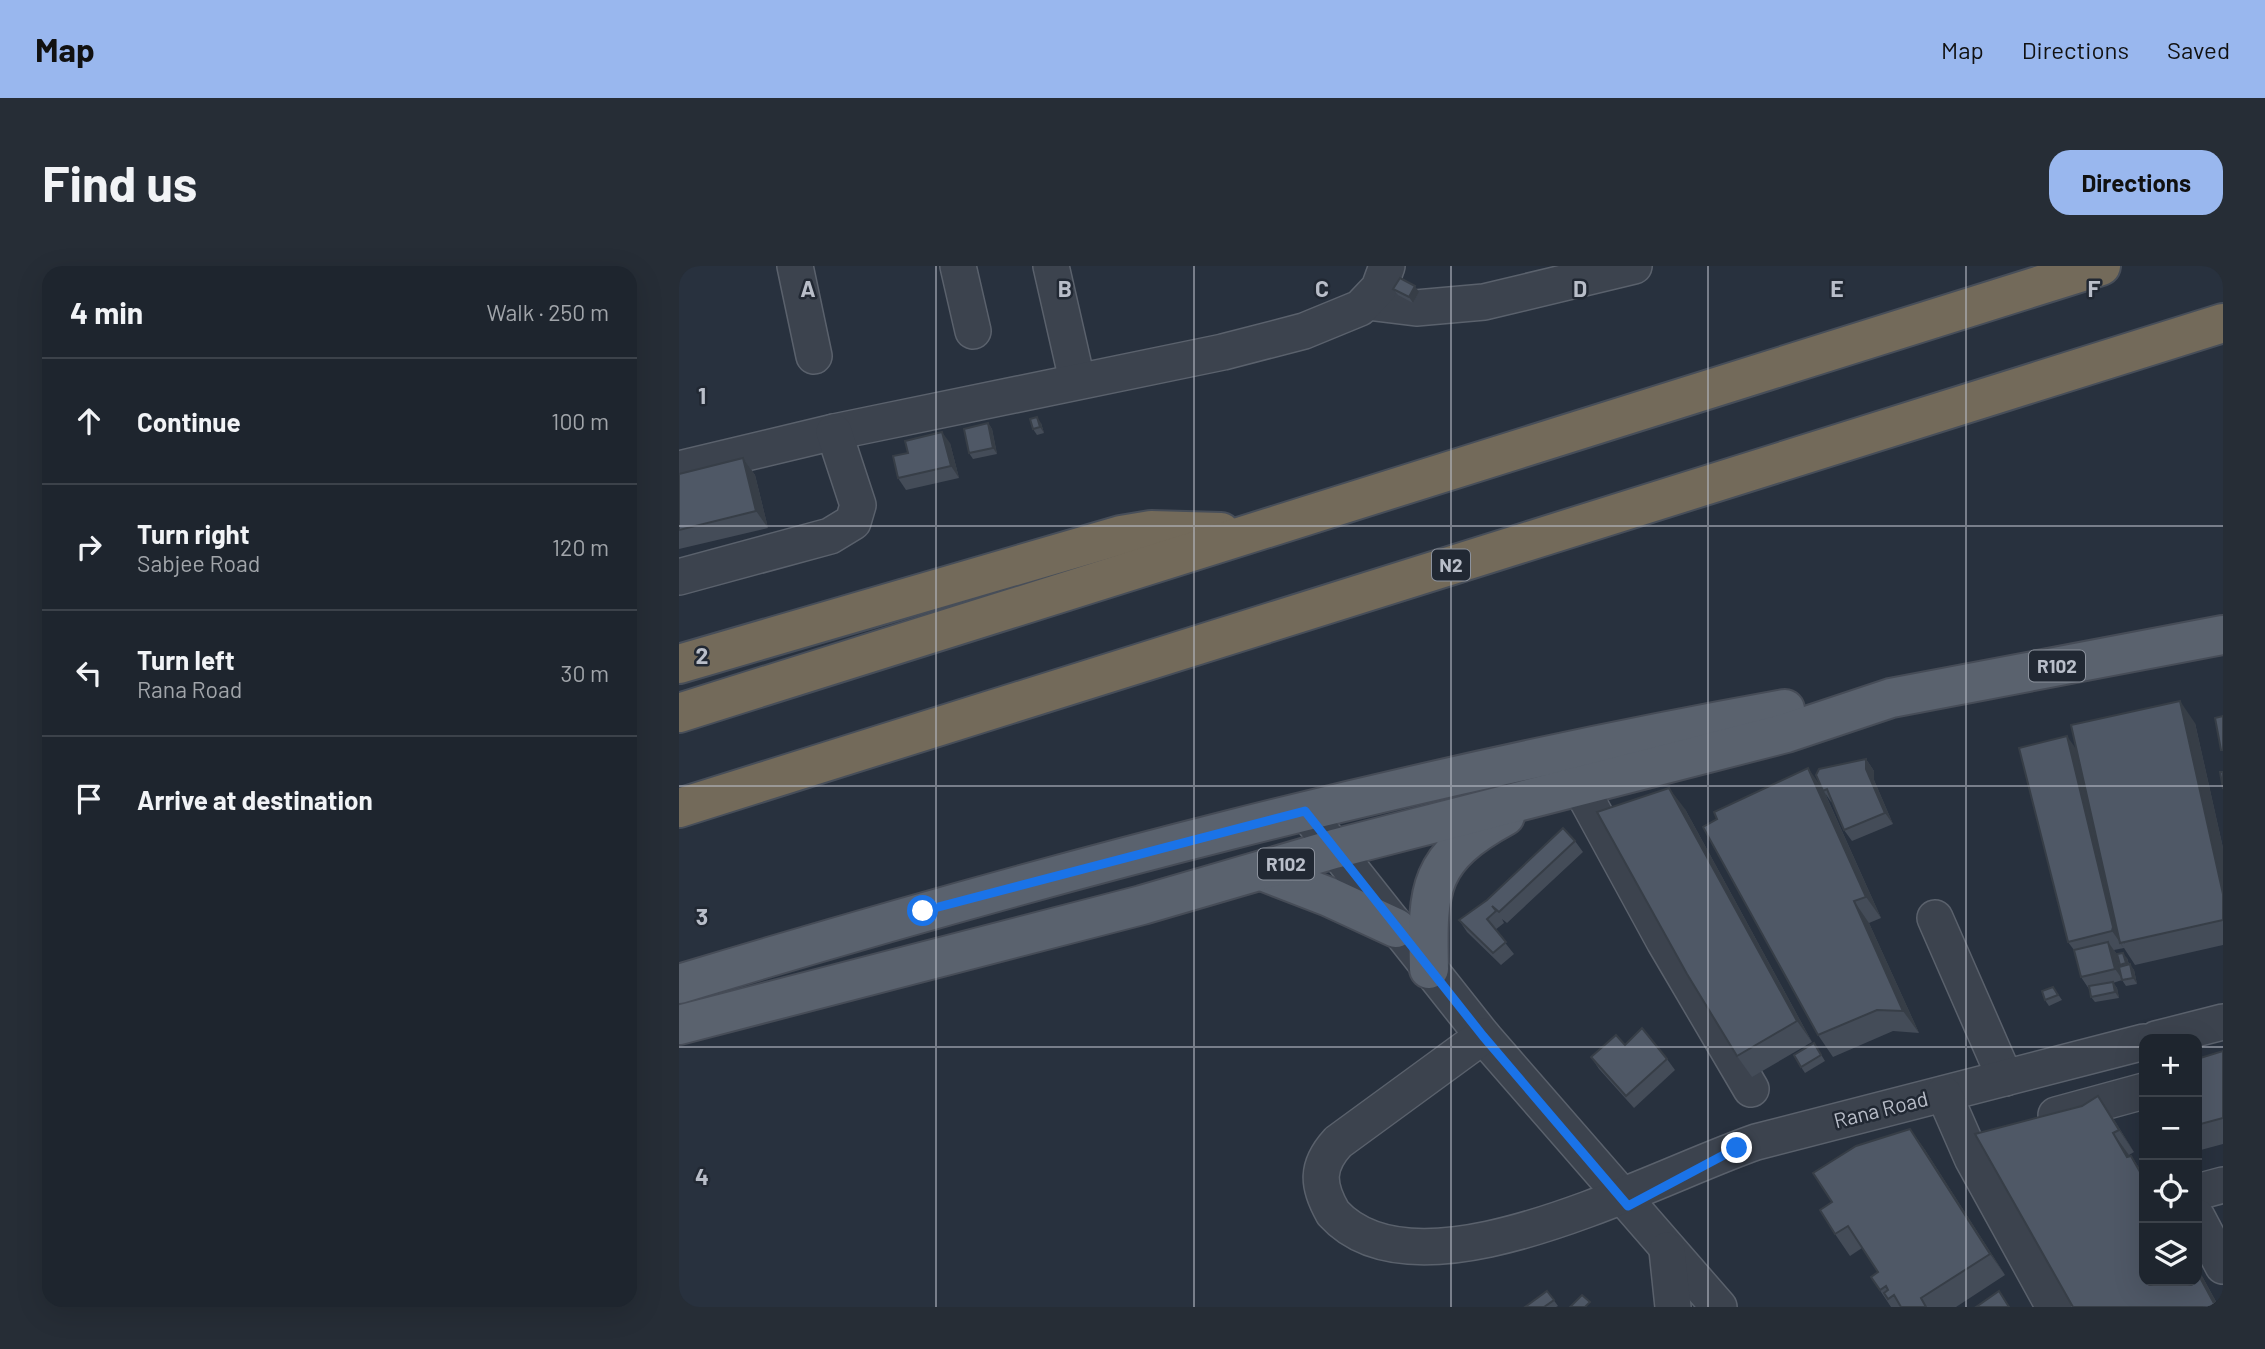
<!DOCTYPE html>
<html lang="en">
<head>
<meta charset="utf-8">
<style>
	body { margin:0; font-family:Barlow,sans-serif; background:#262d36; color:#f1f3f6 }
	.controls { position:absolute; right:21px; bottom:21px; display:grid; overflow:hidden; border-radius:14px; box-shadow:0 7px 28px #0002 }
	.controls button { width:63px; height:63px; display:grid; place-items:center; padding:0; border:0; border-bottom:2px solid #3c424a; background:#1e252e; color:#f1f3f6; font:35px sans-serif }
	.stop { position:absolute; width:21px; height:21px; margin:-16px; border:5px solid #1a73e8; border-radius:50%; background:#fff }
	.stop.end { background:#1a73e8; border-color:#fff; box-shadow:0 2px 7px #0008 }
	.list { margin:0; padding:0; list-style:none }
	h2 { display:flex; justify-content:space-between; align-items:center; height:91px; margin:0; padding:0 28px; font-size:30px }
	h2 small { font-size:23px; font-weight:400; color:#a1a5aa }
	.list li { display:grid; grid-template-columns:46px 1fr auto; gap:21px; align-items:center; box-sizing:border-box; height:126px; padding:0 28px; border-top:2px solid #3c424a }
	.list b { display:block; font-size:26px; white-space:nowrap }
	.list p { margin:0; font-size:23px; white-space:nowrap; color:#a1a5aa }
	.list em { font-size:23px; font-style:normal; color:#a1a5aa }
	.icon { flex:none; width:38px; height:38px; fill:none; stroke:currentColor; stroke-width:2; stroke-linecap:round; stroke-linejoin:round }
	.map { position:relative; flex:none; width:1544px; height:1041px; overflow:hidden; border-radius:21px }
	header { display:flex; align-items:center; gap:42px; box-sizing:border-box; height:98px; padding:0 35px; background:#99b7ee; color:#111 }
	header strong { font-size:33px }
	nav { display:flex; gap:38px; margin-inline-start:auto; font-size:24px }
	.intro { display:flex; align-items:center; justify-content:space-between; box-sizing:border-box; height:168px; padding:0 42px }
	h1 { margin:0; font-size:49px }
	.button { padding:18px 32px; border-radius:21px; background:#99b7ee; color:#111; font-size:24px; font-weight:700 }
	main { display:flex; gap:42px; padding:0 42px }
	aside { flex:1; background:#1e252e; border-radius:21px; box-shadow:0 7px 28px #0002 }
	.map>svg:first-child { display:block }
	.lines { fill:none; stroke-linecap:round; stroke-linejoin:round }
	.minor-casing { stroke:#5a616c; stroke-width:38 }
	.major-casing { stroke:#464c57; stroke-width:42 }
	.highway-casing { stroke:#474e59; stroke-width:42 }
	.minor { stroke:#3c434e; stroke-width:35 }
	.major { stroke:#5a626e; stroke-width:38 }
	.highway { stroke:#736a5a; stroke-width:38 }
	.wall { fill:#444c58 }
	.shaded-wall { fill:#373e47 }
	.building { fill:#4f5866; stroke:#373e47; stroke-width:2 }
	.route { stroke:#1a73e8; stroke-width:9 }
	.grid { fill:none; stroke:#b9bec9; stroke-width:2; stroke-opacity:0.55 }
	.labels { text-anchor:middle; stroke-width:5; stroke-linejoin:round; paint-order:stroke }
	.shield { fill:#212833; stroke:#8b919c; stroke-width:2 }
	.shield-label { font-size:19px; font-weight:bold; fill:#b9bec9 }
	.street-label { font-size:21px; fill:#b9bec9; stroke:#212833 }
	.grid-label { font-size:23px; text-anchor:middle; font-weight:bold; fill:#b9bec9; stroke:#212833; stroke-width:5; stroke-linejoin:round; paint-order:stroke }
</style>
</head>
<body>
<header>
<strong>Map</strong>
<nav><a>Map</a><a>Directions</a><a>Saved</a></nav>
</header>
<div class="intro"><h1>Find us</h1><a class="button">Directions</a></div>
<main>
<aside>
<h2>4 min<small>Walk · 250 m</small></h2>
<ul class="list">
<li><svg class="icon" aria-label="ahead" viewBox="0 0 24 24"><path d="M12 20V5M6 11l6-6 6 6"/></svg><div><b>Continue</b></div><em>100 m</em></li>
<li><svg class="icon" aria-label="right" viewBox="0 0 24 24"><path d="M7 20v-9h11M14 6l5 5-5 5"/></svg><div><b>Turn right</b><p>Sabjee Road</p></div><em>120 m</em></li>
<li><svg class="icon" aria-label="left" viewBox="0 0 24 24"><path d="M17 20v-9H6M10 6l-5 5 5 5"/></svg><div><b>Turn left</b><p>Rana Road</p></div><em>30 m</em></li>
<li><svg class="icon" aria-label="arrive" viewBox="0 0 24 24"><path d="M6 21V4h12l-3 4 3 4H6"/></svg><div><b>Arrive at destination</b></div></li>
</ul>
</aside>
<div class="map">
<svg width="1544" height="1041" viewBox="0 0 1544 1041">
	<rect width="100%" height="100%" fill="#28313e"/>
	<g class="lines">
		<defs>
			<g id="minor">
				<path d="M 116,0 L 135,90"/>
				<path d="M 279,0 L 294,65"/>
				<path d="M 372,0 L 398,114"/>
				<path d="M 688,36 L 737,42 L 805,36 L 955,0"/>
				<path d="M 0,203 L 155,166 L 544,86 L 625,65 L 681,42 L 700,22 L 708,0"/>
				<path d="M 0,311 L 151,270 L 174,256 L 179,239 L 155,166"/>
				<path d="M 901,521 L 985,675 L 1072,823"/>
				<path d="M 626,545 L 804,770 L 1040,1041"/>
				<path d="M 1256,652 L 1326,812"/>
				<path d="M 804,770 L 659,876 C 637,900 638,919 654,947 C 739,1041 970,913 1077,876 L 1465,776"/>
				<path d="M 1477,773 L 1544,756"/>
				<path d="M 1265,828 L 1293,892 L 1375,1041"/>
				<path d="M 1377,849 L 1465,825"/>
				<path d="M 1518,926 L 1544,919"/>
				<path d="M 1518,951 L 1544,1000"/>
				<path d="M 988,984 L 994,1041"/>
			</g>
			<g id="major">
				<path d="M 583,605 L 650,631 L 717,662"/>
				<path d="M 750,703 C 748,621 749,592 826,550"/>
				<path d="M 0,718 C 364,608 732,510 1106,443"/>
				<path d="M 0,759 L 463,639 L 655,583 L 1107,467 L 1212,432 L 1544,369"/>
			</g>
			<g id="highway">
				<path d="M 0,398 L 442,269 L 472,264 L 542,266"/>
				<path d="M 0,447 L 1422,0"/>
				<path d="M 0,542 L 1544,57"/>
			</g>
		</defs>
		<use href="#minor" class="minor-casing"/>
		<use href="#major" class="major-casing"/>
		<use href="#highway" class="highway-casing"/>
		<use href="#minor" class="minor"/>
		<use href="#major" class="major"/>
		<use href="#highway" class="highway"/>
	</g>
	<g class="wall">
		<path d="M 714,23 L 740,26 L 734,37 L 719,29 Z"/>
		<path d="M 309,157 L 313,163 L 318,188 L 294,193 L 290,187 Z"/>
		<path d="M 362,157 L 365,167 L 358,169 L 354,163 Z"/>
		<path d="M 271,177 L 280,212 L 227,224 L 219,212 Z"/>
		<path d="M 64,192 L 76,209 L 89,262 L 0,283 L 0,208 Z"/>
		<path d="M 1516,457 L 1544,582 L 1544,679 L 1456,699 L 1445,682 L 1435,684 L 1437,687 L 1441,700 L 1442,700 L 1441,699 L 1448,692 L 1450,698 L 1455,704 L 1458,718 L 1447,720 L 1443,714 L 1434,717 L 1438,722 L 1440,732 L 1416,736 L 1412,731 L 1410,723 L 1402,711 L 1395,684 L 1389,676 L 1398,485 Z"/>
		<path d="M 1187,493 L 1195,505 L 1195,514 L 1214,558 L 1173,575 L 1165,564 L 1153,536 L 1152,536 L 1146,527 L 1202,652 L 1190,657 L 1240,767 L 1214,765 L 1154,791 L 1139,769 L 1143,521 Z"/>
		<path d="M 1006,543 L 1133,776 L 1073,811 L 1058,790 Z"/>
		<path d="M 896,575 L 904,586 L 828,657 L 823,653 L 825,657 L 816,664 L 835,688 L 822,699 L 788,666 L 780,654 Z"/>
		<path d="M 1374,721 L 1383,734 L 1370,740 L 1366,734 Z"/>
		<path d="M 1135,777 L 1146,795 L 1126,807 L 1122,801 Z"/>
		<path d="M 946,779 L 988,793 L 996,804 L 955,842 L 920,803 L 912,791 Z"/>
		<path d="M 1544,785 L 1544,878 L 1518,885 L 1518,793 Z"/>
		<path d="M 1419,830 L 1434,852 L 1455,886 L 1450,889 L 1450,890 L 1452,890 L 1465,909 L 1465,1015 L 1518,1015 L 1518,1001 L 1540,1041 L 1394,1041 L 1296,868 L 1403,840 Z"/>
		<path d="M 1231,863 L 1246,884 L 1326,1009 L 1277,1041 L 1212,1041 L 1192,1011 L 1199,1006 L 1183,982 L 1171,990 L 1156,968 L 1153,936 Z"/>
		<path d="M 868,1025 L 879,1040 L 877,1041 L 846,1041 Z"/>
	</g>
	<g class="shaded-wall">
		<path d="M 736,20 L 740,26 L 734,37 L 730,31 Z"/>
		<path d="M 358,151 L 362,157 L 365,167 L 361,161 Z"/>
		<path d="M 309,157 L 313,163 L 318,188 L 314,182 Z"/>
		<path d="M 263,166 L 271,177 L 280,212 L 272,200 Z"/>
		<path d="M 64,192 L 76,209 L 89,262 L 77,245 Z"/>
		<path d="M 1501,435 L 1516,457 L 1544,582 L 1544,628 Z"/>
		<path d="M 1388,470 L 1400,487 L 1446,678 L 1444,676 L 1441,677 L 1445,682 L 1433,665 Z"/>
		<path d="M 1187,493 L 1195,505 L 1195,514 L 1214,558 L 1206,547 L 1187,503 Z"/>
		<path d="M 1129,502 L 1144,523 L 1202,652 L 1187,631 Z"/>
		<path d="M 990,522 L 1006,543 L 1133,776 L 1118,755 Z"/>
		<path d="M 1175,635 L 1190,657 L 1240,767 L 1224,745 Z"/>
		<path d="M 1429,676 L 1437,687 L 1444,714 L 1436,703 Z"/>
		<path d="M 1444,687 L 1448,692 L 1451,703 L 1447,697 Z"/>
		<path d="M 1451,698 L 1455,704 L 1458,718 L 1454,712 Z"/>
		<path d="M 1434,716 L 1438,722 L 1440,732 L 1436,726 Z"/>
		<path d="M 1419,830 L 1434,852 L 1455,886 L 1440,864 Z"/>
		<path d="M 1231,863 L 1246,884 L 1326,1009 L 1311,988 Z"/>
		<path d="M 1434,867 L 1450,889 L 1463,913 L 1448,891 Z"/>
		<path d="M 1452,890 L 1465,909 L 1465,913 Z"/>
		<path d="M 1518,1001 L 1540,1041 L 1537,1041 L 1518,1006 Z"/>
	</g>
	<g class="building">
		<path d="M 721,12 L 736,20 L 730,31 L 714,23 Z"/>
		<path d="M 358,151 L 361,161 L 354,163 L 351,153 Z"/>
		<path d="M 309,157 L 314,182 L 290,187 L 285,163 Z"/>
		<path d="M 263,166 L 272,200 L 219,212 L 214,190 L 229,187 L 226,175 Z"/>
		<path d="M 64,192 L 77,245 L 0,264 L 0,208 Z"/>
		<path d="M 1501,435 L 1544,628 L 1544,654 L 1441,677 L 1392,459 Z"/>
		<path d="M 1544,450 L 1544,484 L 1542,484 L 1536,452 Z"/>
		<path d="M 1388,470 L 1434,661 L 1433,665 L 1389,676 L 1340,482 Z"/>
		<path d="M 1187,493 L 1187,503 L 1206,547 L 1165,564 L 1148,523 L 1144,525 L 1137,509 L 1140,503 Z"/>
		<path d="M 1129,502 L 1187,631 L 1175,635 L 1224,745 L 1198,744 L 1139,769 L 1024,561 L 1038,553 L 1035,546 Z"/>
		<path d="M 1541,506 L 1544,506 L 1544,523 Z"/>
		<path d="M 990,522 L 1118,755 L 1058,790 L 1008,708 L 918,546 Z"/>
		<path d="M 884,562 L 896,575 L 820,646 L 813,640 L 817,645 L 808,653 L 827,676 L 814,687 L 780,654 L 808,634 Z"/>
		<path d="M 1429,676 L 1436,703 L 1402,711 L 1395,684 Z"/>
		<path d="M 1444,687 L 1447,697 L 1441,699 L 1438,688 Z"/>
		<path d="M 1451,698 L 1454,712 L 1443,714 L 1440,701 Z"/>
		<path d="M 1434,716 L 1436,726 L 1412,731 L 1410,720 Z"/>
		<path d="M 1374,721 L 1379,729 L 1366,734 L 1363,725 Z"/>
		<path d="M 963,762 L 988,793 L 947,830 L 912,791 L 937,769 L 946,779 Z"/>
		<path d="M 1135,777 L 1142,789 L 1122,801 L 1115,789 Z"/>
		<path d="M 1544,785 L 1544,852 L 1518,859 L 1518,793 Z"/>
		<path d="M 1419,830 L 1440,864 L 1434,867 L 1448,891 L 1452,890 L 1465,913 L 1465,1015 L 1518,1015 L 1518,1006 L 1537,1041 L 1394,1041 L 1296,868 L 1403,840 Z"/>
		<path d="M 1231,863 L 1311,988 L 1242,1032 L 1247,1041 L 1222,1041 L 1215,1029 L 1209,1033 L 1205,1027 L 1209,1024 L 1207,1020 L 1201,1024 L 1192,1011 L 1199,1006 L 1169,960 L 1156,968 L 1141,944 L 1153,936 L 1134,907 L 1177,880 Z"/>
		<path d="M 868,1025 L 875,1034 L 865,1041 L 846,1041 Z"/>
		<path d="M 1320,1025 L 1330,1041 L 1297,1041 Z"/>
		<path d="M 903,1029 L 911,1036 L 906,1041 L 891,1041 Z"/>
	</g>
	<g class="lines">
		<path class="route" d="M 244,645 L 626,545 L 804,770 L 949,940 L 1058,882"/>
	</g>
	<path class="grid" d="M 257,0 L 257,1041M 515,0 L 515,1041M 772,0 L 772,1041M 1029,0 L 1029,1041M 1287,0 L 1287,1041M 0,260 L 1544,260M 0,520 L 1544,520M 0,781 L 1465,781M 1518,781 L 1544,781"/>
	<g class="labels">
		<g class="shield">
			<rect x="753" y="283.5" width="38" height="31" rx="5"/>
			<rect x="1350" y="384.5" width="56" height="31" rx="5"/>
			<rect x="579" y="582.5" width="56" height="31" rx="5"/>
		</g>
		<g class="shield-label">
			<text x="772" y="306">N2</text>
			<text x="1378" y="407">R102</text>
			<text x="607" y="605">R102</text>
		</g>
		<g class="street-label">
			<text transform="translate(1202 844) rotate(-14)" y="7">Rana Road</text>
		</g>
	</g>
	<g class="grid-label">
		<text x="129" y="31">A</text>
		<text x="386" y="31">B</text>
		<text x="643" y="31">C</text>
		<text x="901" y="31">D</text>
		<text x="1158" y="31">E</text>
		<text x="1415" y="31">F</text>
		<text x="23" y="138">1</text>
		<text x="23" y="398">2</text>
		<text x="23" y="659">3</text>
		<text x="23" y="919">4</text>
	</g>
</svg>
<div class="controls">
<button>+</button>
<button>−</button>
<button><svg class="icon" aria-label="locate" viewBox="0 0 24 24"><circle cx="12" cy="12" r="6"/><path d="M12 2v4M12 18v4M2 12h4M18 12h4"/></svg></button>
<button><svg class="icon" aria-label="layers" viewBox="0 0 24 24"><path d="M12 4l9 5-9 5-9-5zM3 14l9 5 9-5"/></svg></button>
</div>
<div class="stop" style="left:244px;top:645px"></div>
<div class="stop end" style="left:1058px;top:882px"></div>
</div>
</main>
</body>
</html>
